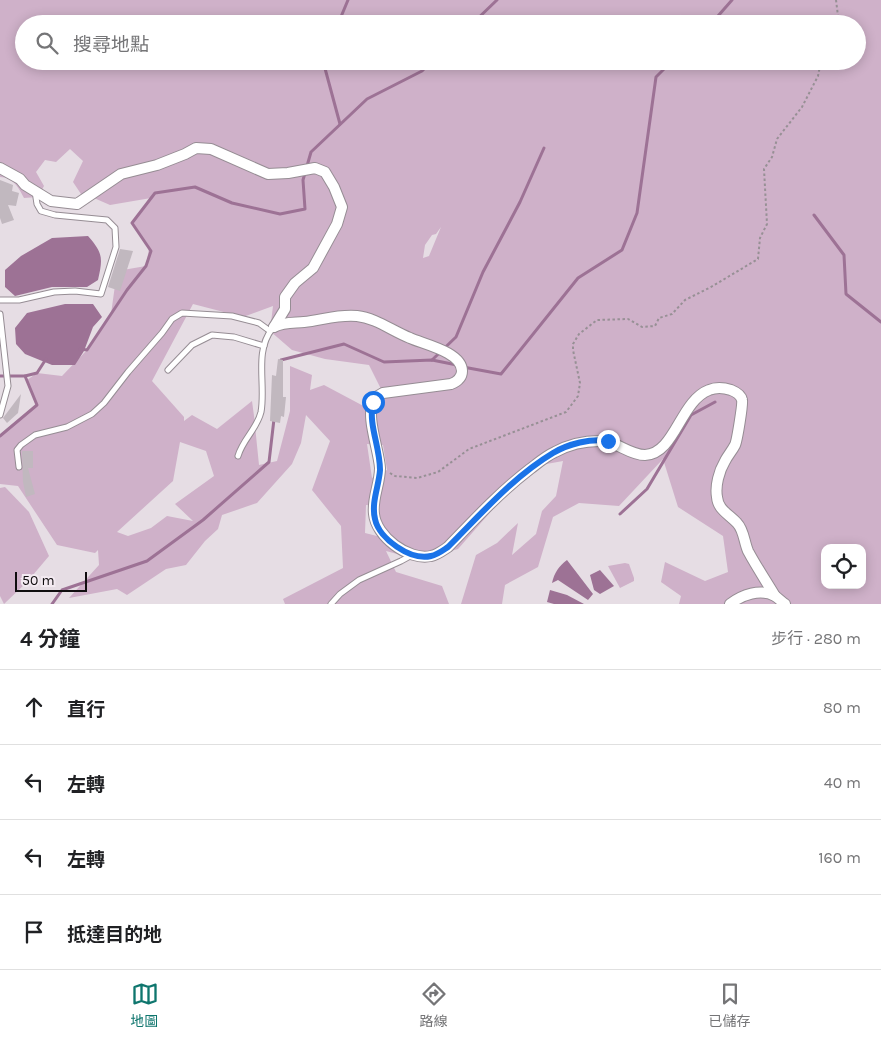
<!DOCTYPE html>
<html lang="zh-TW">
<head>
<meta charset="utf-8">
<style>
	body { margin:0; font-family:Karla,"Noto Sans TC",sans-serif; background:#f2f2f2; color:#202124 }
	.controls { position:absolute; right:15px; bottom:15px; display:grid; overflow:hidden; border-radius:10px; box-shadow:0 2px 12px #0003 }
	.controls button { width:45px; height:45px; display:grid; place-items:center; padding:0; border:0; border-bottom:1px solid #e0e0e0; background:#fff; color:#202124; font:25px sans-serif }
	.scale { position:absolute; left:15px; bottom:12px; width:72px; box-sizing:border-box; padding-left:5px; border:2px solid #100d0f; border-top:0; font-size:14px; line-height:18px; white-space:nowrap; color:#100d0f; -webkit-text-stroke:4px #f3eaf1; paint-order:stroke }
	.stop { position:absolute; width:15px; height:15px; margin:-11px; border:4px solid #1a73e8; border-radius:50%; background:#fff }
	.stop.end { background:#1a73e8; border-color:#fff; box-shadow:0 1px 5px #0008 }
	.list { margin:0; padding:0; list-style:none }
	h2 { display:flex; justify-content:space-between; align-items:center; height:65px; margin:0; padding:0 20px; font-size:21px }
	h2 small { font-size:16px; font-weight:400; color:#757577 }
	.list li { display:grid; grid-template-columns:32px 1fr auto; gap:15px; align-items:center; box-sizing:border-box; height:75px; padding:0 20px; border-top:1px solid #e0e0e0 }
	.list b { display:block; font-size:19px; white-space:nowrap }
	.list em { font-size:16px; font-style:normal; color:#757577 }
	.icon { flex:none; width:28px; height:28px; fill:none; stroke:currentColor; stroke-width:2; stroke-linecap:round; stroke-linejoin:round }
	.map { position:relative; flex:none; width:881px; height:604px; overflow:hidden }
	.search { position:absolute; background:#fff; box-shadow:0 2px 12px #0003; left:15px; right:15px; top:15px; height:55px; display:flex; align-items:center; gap:12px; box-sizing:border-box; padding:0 18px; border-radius:28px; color:#757577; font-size:19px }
	.sheet { height:365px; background:#fff }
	nav { display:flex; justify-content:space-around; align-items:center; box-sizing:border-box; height:70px; border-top:1px solid #e0e0e0; background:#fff; font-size:14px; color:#757577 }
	nav a { display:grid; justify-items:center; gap:2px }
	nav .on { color:#0f766e }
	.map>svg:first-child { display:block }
	.green { fill:#cfb1c9; fill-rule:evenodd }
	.water { fill:#9d7295 }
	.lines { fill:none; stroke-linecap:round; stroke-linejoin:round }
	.stream { stroke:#9d7295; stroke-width:3 }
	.building { fill:#c1b8bf }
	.lane-casing { stroke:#968d94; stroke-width:7 }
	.street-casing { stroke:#968d94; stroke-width:12 }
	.path { stroke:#979095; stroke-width:2; stroke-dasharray:2.5 2.5; stroke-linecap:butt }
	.lane { stroke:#fff; stroke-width:5 }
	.street { stroke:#fff; stroke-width:10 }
	.route { stroke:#1a73e8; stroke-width:6 }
</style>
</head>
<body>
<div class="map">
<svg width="881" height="604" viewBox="0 0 881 604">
	<rect width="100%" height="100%" fill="#e6dde4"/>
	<g class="green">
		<path d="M 0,0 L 881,0 L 881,604 L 679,604 L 681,596 L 661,582 L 665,562 L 705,581 L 728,572 L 723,536 L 678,507 L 663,459 L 619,506 L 579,503 L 553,517 L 538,567 L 505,585 L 502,604 L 461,604 L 476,555 L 497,543 L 518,523 L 512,555 L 536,534 L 542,511 L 556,496 L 563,461 L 530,467 L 458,549 L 420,560 L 386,551 L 396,572 L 442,586 L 449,604 L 285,604 L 283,599 L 343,568 L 341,526 L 312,490 L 330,441 L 306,415 L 301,443 L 292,464 L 257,503 L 222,515 L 218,529 L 205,541 L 186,565 L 166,569 L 127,595 L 117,589 L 69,598 L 99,565 L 98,550 L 95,553 L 57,545 L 18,486 L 0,484 L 0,436 L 37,405 L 27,380 L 37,373 L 62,376 L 87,350 L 111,314 L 117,271 L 146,266 L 149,248 L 132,223 L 151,198 L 110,205 L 87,195 L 83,197 L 73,182 L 83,161 L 70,149 L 56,162 L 45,160 L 36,172 L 44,186 L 38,197 L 24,198 C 19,188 13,177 0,177 ZM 681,14 L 676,24 L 857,24 L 857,61 L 24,61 L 24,24 L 675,24 ZM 441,227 L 429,256 L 423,258 L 425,245 L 432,235 L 436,234 ZM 193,304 L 243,317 L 273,306 L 270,331 L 292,350 L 325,359 L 369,365 L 383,393 L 371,410 L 324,385 L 310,390 L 312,375 L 290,366 L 290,411 L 277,461 L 259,465 L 254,416 L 252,401 L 217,429 L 192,415 L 184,421 L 184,417 L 152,381 ZM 180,442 L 206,451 L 214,476 L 175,504 L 193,521 L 167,516 L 151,528 L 128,536 L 117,532 L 173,481 ZM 367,444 L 383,445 L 387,470 L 372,478 ZM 366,505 L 380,506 L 377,536 L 365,533 ZM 825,548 L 862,548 L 862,585 L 825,585 Z"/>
		<path d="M 5,487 L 29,512 L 49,556 L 27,582 L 4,604 L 0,596 L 0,488 Z"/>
		<path d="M 625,563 L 629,564 L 634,578 L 634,581 L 620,588 L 608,566 Z"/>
	</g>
	<g class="water">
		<path d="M 88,236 C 103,253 103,258 98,280 L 87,287 L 52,287 L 15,296 L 5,287 L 5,270 L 21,256 L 52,238 Z"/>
		<path d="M 65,304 L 93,304 L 102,317 L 93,327 L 84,351 L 75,365 L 52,365 L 25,354 L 16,344 L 15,328 L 27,313 Z"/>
		<path d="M 567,560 L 593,594 L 588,600 L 558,580 L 552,583 C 554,573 559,566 567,560 Z"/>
		<path d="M 600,570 L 614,586 L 600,594 L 594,590 L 590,575 Z"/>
		<path d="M 550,590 L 567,595 L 584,604 L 554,604 L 547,602 Z"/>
	</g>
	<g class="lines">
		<g class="stream">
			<path d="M 338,24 L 348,0"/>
			<path d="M 472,24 L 497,0"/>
			<path d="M 711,24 L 732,0"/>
			<path d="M 323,61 L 340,124"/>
			<path d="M 814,215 L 844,255 L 846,294 L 881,322"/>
			<path d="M 80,349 L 87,350 L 127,290 L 146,266 L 151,251 L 132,223 L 155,193 L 195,187 L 232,203 L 280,214 L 305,209 L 303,180 L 311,152 L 367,99 L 422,71 L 432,61"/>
			<path d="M 432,360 L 456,337 L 483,272 L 520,202 L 544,148"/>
			<path d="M 280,363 L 281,360 L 344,344 L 384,362 L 432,360 L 457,365"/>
			<path d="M 463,367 L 501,374 L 578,278 L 622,250 L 637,213 L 656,77 L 672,61"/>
			<path d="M 0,376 L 25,376 L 37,405 L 0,436"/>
			<path d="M 25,376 L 37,373 L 46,359"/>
			<path d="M 620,514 L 647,489 L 691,415 L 715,402"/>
			<path d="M 52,604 L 62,590 L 147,561 L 203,520 L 269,462 L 274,419"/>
		</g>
	</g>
	<g class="building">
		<path d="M 0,180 L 13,185 L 12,191 L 19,193 L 16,206 L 8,205 L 14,220 L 2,224 L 0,218 Z"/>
		<path d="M 120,249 L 133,251 L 120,291 L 108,287 Z"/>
		<path d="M 278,359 L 283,360 L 283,397 L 286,397 L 284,417 L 281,416 L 280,423 L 270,421 L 272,375 L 276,376 Z"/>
		<path d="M 21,394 L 18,413 L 7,423 L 3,418 Z"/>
		<path d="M 22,451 L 33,451 L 33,468 L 28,468 L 35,494 L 26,497 L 23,482 Z"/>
	</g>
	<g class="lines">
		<defs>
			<g id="lane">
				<path d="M 0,300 L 19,300 L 54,292 L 75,291 L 101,294 L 116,247 L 115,228 L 107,220 L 55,215 L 41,211 L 37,204 L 35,191"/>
				<path d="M 0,314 L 8,386 L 0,415"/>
				<path d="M 168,370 L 192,345 L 212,335 L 234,337 L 264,346"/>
				<path d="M 238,456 C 243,439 257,429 261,412 C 266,385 254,352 272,329"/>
				<path d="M 19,467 L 17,450 L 21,445 L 35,435 L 67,427 L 92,414 L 104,403 L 128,372 L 162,333 L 172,319 L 182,313 L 232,316 L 259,323 L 270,331"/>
				<path d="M 331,604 L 340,594 L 359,580 L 401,561 L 412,555"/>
			</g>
			<g id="street">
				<path d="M 0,168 L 20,179 L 25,185 L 51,201 L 77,204 L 121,174 L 157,165 L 185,154 L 196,148 L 211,149 L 268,174 L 288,173 L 315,168 L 325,172 L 334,187 L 342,207 L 337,224 L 313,268 L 295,283 L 285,297 L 285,309 L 274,327"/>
				<path d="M 274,327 C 283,322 294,323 304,322 C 322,320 339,314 357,316 C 376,318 392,331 410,338 C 423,344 462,352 462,371 C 462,378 456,382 451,384 L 383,393 C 380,395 376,396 374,400 C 365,415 379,450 380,468 C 380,484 372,498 374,514 C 376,536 408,561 431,556 C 437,555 442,551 448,547 C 474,520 500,492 530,469 C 538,463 546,456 555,452 C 568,445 584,441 599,441 C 616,440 628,455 645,455 C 675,454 680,401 709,390 C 716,387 725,388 731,390 C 736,392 741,395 742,400 C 743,404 737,441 735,445 C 732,451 728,455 725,461 C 719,471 715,486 717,497 C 718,510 729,514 737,523 C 744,530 744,542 748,551 C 756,566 766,581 775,596"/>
				<path d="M 730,604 C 742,595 760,588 775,596 C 778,598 782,602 785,604"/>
			</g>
		</defs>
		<use href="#lane" class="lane-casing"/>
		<use href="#street" class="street-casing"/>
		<g class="path">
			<path d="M 836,0 L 839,24"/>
			<path d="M 390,473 L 395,476 L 417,478 L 438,472 L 469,449 L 566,412 L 578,396 L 580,383 L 573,350 L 573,344 L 579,334 L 597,320 L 628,319 L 642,327 L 655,326 L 659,318 L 672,314 L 685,300 L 711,287 L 758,259 L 760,238 L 767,224 L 764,169 L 772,157 L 777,139 L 802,107 L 818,76 L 821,61"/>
		</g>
		<use href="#lane" class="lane"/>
		<use href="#street" class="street"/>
	</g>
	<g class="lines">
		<path class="route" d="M 373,402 C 368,425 380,446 380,470 C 379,486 371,502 375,519 C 379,539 411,561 431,556 C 437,555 442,551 448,547 C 481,514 513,477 553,453 C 568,444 591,438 608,441"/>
	</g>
</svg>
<div class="controls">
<button><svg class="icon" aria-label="locate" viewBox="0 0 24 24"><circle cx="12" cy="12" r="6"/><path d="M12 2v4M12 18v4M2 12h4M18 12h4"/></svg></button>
</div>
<div class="scale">50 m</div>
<div class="stop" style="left:373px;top:402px"></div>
<div class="stop end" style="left:608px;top:441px"></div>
<div class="search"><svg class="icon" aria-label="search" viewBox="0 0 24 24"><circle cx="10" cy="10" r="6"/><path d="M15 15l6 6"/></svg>搜尋地點</div>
</div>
<section class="sheet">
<h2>4 分鐘<small>步行 · 280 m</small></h2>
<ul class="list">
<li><svg class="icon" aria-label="ahead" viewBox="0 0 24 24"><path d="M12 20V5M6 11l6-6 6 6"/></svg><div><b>直行</b></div><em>80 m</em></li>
<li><svg class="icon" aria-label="left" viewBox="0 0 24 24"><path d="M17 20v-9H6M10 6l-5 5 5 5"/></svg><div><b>左轉</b></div><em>40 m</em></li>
<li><svg class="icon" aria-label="left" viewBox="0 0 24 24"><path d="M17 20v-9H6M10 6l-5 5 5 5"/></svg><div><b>左轉</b></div><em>160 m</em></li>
<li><svg class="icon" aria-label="arrive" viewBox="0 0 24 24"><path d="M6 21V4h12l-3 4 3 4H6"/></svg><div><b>抵達目的地</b></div></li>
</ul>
</section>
<nav>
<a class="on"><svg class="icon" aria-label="map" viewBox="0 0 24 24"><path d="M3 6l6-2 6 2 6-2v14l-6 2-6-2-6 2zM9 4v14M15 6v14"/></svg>地圖</a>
<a><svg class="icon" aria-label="directions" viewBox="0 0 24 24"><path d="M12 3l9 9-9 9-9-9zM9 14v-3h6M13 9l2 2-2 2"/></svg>路線</a>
<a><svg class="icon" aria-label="saved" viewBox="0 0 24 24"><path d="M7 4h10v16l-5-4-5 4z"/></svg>已儲存</a>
</nav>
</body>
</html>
